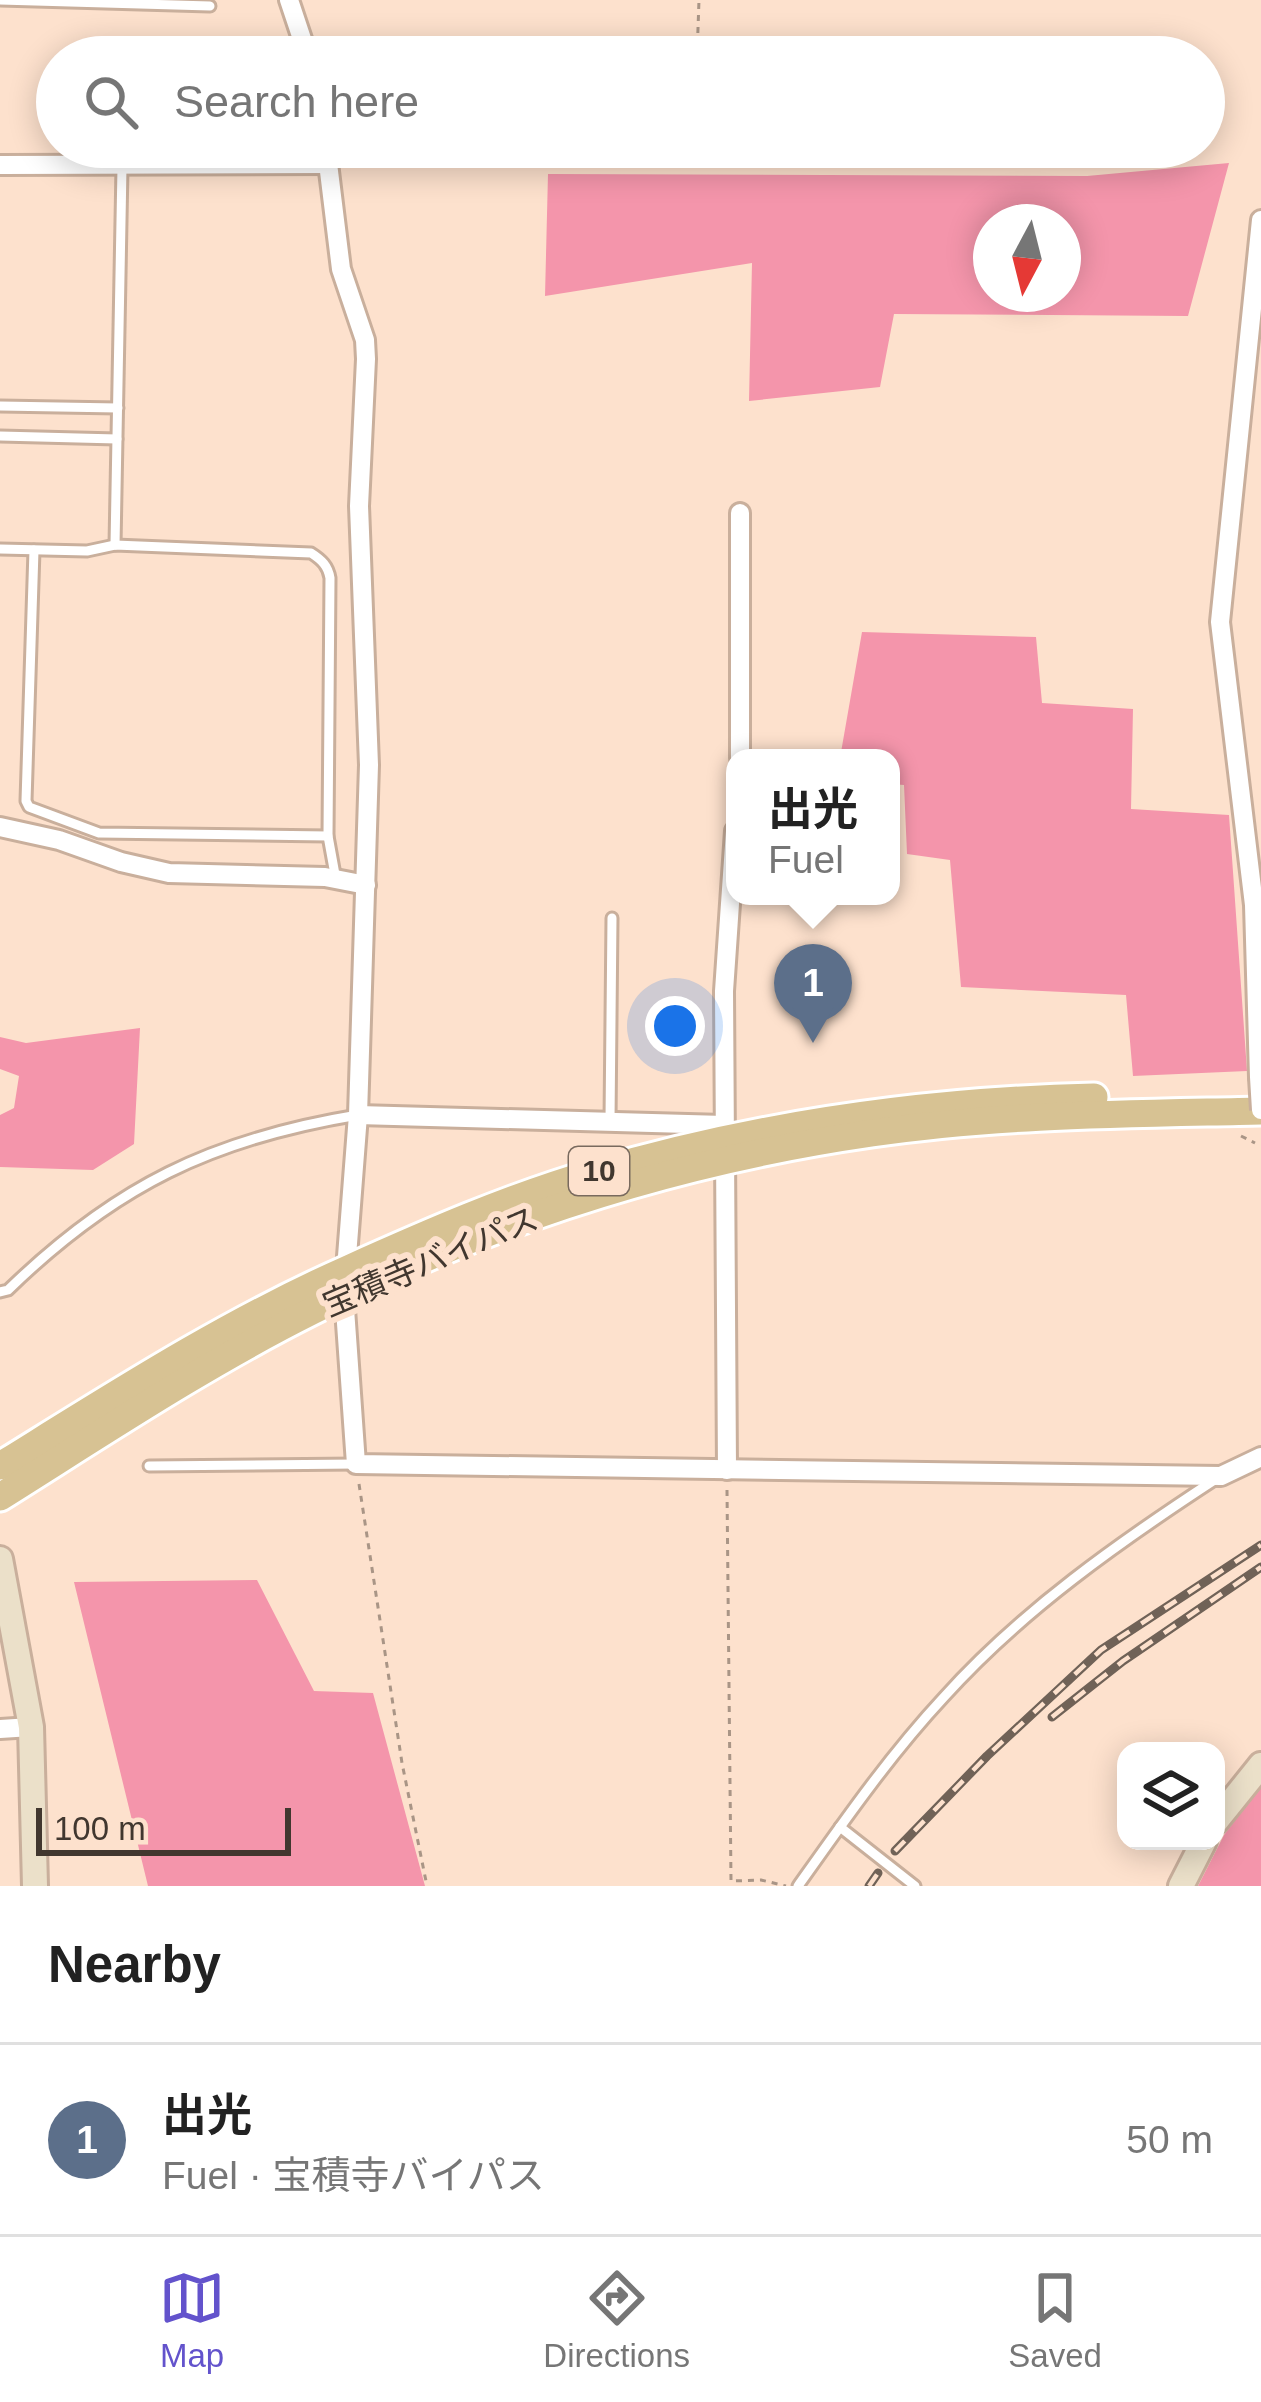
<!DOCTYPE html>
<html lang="en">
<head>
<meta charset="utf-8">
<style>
	body { margin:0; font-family:Arial,"Noto Sans JP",sans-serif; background:#f6f6f6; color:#222 }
	.controls { position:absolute; right:36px; bottom:36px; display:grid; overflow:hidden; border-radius:24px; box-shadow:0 6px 30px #0003 }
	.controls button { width:108px; height:108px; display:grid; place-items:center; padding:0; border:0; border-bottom:3px solid #e0e0e0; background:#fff; color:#222; font:60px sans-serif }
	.compass { position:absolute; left:973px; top:204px; width:108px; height:108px; border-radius:50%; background:#fff; box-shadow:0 6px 30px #0003; rotate:187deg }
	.scale { position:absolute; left:36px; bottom:30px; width:255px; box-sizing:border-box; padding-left:12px; border:6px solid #41372f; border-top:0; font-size:33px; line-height:42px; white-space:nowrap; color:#41372f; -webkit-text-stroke:9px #fde1cd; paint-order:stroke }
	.you { position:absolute; left:675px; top:1026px; width:42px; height:42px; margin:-30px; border:9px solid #fff; border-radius:50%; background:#1a73e8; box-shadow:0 0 0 18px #1a73e833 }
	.badge { display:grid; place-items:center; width:78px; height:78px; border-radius:50%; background:#6353cc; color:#fff; font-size:39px; font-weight:700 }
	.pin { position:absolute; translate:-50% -99px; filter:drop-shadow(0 3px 6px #0008) }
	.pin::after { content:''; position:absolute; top:63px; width:42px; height:36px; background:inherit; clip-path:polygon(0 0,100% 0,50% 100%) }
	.popup { position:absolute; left:726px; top:749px; width:174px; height:156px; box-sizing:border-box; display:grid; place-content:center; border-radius:24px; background:#fff; filter:drop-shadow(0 3px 9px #0005); font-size:39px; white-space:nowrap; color:#767676 }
	.popup b { font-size:45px; color:#222 }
	.popup::after { content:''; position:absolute; left:50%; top:100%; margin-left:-24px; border:24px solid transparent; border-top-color:#fff }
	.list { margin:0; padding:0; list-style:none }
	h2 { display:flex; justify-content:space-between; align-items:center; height:156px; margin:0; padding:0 48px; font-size:51px }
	h2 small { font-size:39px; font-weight:400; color:#767676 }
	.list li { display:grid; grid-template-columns:78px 1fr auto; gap:36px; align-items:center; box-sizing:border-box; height:192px; padding:0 48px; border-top:3px solid #e0e0e0 }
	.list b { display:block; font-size:45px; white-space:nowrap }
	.list p { margin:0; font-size:39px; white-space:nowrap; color:#767676 }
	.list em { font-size:39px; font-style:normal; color:#767676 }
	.icon { flex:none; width:66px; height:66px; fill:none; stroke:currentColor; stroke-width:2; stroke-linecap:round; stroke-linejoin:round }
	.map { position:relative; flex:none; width:1261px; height:1886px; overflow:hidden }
	.search { position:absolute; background:#fff; box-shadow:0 6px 30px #0003; left:36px; right:36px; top:36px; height:132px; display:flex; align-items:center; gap:30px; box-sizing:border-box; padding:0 42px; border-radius:66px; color:#767676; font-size:45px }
	.sheet { height:348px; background:#fff }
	nav { display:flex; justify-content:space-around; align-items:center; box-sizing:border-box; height:168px; border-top:3px solid #e0e0e0; background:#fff; font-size:33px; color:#767676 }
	nav a { display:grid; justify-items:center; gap:6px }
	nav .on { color:#6353cc }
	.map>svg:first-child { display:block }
	.forest { fill:#f495ab; fill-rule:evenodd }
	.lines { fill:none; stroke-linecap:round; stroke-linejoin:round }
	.lane-casing { stroke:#c9af9c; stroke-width:15 }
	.street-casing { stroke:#c9af9c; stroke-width:24 }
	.secondary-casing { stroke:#c9af9c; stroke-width:30 }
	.primary-casing { stroke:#fff; stroke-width:33 }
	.path { stroke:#a99586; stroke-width:3; stroke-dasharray:6 6; stroke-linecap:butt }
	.lane { stroke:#fff; stroke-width:9 }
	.street { stroke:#fff; stroke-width:18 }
	.secondary { stroke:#ebe0c9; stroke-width:24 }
	.primary { stroke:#d7c293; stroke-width:27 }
	.rail-casing { stroke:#706257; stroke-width:9 }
	.rail { stroke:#fde1cd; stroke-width:4.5; stroke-dasharray:14; stroke-linecap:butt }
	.street-bridge-casing { stroke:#c9af9c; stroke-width:24; stroke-linecap:butt }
	.street-bridge { stroke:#fff; stroke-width:18 }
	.labels { text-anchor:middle; stroke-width:12; stroke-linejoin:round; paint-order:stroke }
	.shield { fill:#fde1cd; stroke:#796a5e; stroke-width:3 }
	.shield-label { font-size:30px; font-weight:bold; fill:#41372f }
	.street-label { font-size:33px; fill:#41372f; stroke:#fde1cd }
</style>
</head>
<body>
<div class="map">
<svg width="1261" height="1886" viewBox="0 0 1261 1886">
	<rect width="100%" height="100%" fill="#fde1cd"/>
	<g class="forest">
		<path d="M 1229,163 L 1188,316 L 894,314 L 880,387 L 749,401 L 752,263 L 545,296 L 548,174 L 1087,176 ZM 1063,222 L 1063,294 L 991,294 L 991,222 Z"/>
		<path d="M 862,632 L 1036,637 L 1042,703 L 1133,709 L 1131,809 L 1229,815 L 1247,1071 L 1133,1076 L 1126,995 L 961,987 L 950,860 L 907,854 L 904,785 L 891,784 L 891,758 L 840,758 Z"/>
		<path d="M 140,1028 L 134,1144 L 93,1170 L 0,1167 L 0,1115 L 14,1108 L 19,1076 L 0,1069 L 0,1037 L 26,1043 Z"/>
		<path d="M 257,1580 L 314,1691 L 373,1693 L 425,1886 L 148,1886 L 74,1582 Z"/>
		<path d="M 1261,1786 L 1261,1886 L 1198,1886 L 1224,1835 Z"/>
	</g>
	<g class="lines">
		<defs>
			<g id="lane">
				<path d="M 0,0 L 210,6"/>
				<path d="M 0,406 L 118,408"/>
				<path d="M 0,436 L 117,439"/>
				<path d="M 115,545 L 122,167"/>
				<path d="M 0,549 L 87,551 L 115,545 L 311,553 C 322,560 328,566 330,578 L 328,836 L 336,880"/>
				<path d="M 34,550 L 26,801 L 29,807 L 99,833 L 328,836"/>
				<path d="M 610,1120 L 612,918"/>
				<path d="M 0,1292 L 8,1290 C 115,1186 212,1139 358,1115"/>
				<path d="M 149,1466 L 356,1464"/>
				<path d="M 840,1827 L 915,1886"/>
				<path d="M 798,1886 C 844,1821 890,1755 944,1697 C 1021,1611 1121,1541 1216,1479"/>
			</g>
			<g id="street">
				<path d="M 289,0 L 308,57"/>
				<path d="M 326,147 L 341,269 L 365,340 L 366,359 L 359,506 L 369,765 L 358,1115 L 344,1295 L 356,1464 L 1221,1476 L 1261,1457"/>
				<path d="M 0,165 L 329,164"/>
				<path d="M 740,758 L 740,513"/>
				<path d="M 0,827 L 59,840 L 121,862 L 169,873 L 325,877 L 366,885"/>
				<path d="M 1259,1077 L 1254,905 L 1220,622 L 1261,220"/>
				<path d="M 358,1115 L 724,1125"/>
				<path d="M 727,1470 L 724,991 L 735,831"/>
				<path d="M 0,1729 L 31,1727"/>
			</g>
			<g id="secondary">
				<path d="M 0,1559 L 31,1727 L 35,1886"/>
				<path d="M 1216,1821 L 1261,1765"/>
				<path d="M 1181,1886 L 1204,1841"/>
			</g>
			<g id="primary">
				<path d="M 0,1466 C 113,1396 226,1323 348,1269 C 426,1234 510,1197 593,1173 C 756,1125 924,1101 1094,1097"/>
				<path d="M 0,1497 C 102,1433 204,1365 312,1311 C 487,1222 677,1161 872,1133 C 1000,1114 1131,1114 1261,1111"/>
			</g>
		</defs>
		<use href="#lane" class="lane-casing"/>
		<use href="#street" class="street-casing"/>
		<use href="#secondary" class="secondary-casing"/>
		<use href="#primary" class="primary-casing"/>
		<g class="path">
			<path d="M 697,57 L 699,0"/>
			<path d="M 693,162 L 694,147"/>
			<path d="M 349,164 L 1087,165"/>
			<path d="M 1241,1136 L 1255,1143"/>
			<path d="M 359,1484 L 402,1763 L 427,1886"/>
			<path d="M 727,1490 L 731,1881 L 761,1880 L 786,1886"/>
		</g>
		<use href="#lane" class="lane"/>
		<use href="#street" class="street"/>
		<use href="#secondary" class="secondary"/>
		<use href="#primary" class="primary"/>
		<defs>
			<g id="rail">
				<path d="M 1052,1717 L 1123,1661 L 1261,1567"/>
				<path d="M 895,1851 L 987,1756 L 1101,1650 L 1261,1545"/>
				<path d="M 869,1886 L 878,1873"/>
			</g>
		</defs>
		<use href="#rail" class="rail-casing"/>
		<use href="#rail" class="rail"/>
		<defs>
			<path id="street-bridge" d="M 1259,1077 L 1261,1110"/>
		</defs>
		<use href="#street-bridge" class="street-bridge-casing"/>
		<use href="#street-bridge" class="street-bridge"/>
	</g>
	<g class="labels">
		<rect class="shield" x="569" y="1147" width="60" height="48" rx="9"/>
		<g class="shield-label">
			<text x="599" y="1181">10</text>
		</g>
		<g class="street-label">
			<text transform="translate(430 1261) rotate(-23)" y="12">宝積寺バイパス</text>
		</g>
	</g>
</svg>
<div class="controls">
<button><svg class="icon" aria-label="layers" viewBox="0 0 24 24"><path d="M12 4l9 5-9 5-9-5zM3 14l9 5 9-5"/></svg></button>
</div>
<svg class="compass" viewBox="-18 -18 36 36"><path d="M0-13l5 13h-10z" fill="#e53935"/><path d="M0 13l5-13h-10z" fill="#767676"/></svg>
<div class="scale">100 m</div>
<div class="you"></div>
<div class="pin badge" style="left:813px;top:1043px;background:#5c6f8a">1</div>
<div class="popup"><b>出光</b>Fuel</div>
<div class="search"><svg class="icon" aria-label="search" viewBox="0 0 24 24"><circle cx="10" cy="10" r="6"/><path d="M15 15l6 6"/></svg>Search here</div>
</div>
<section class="sheet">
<h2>Nearby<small></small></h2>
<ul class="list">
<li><span class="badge" style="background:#5c6f8a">1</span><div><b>出光</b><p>Fuel · 宝積寺バイパス</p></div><em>50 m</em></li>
</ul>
</section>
<nav>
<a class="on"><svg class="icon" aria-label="map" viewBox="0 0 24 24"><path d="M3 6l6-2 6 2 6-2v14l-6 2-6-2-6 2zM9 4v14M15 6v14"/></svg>Map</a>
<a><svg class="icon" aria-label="directions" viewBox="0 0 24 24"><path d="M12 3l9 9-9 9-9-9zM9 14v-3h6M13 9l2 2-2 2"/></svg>Directions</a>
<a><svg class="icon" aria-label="saved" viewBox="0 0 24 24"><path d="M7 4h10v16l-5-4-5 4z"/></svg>Saved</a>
</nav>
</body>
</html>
